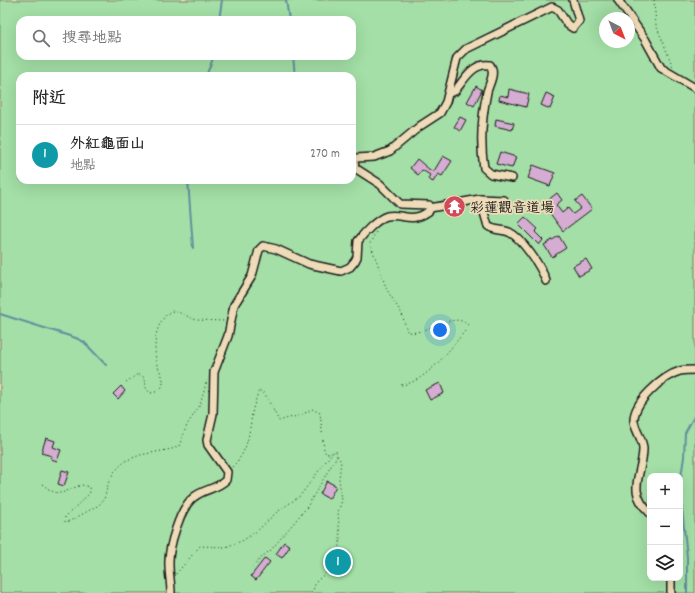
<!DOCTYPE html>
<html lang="zh-TW">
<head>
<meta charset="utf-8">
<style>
	body { margin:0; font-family:Dekko,"LXGW WenKai TC",sans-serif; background:#f2f2f2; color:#222 }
	.controls { position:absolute; right:12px; bottom:12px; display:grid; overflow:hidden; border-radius:8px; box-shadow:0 4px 16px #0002 }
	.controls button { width:36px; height:36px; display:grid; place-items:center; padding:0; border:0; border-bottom:1px solid #e0e0e0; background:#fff; color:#222; font:20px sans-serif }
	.compass { position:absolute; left:599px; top:12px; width:36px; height:36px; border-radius:50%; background:#fff; box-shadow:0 4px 16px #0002; rotate:138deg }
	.you { position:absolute; left:440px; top:330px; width:14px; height:14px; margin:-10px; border:3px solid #fff; border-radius:50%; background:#1a73e8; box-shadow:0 0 0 6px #1a73e833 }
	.badge { display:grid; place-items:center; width:26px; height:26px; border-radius:50%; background:#ea580c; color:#fff; font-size:13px; font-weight:700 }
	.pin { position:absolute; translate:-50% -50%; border:2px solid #fff; box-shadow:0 1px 4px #0006 }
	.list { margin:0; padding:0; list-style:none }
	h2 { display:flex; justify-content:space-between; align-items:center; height:52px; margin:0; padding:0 16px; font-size:17px }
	h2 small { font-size:13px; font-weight:400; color:#767676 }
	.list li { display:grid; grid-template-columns:26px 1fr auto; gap:12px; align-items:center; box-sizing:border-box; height:60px; padding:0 16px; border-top:1px solid #e0e0e0 }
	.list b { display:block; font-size:15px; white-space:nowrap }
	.list p { margin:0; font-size:13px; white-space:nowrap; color:#767676 }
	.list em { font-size:13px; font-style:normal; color:#767676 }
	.icon { flex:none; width:22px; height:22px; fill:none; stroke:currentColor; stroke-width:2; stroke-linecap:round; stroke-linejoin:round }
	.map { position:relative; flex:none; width:695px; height:593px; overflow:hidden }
	.search { position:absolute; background:#fff; box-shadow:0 4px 16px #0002; left:16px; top:16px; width:340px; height:44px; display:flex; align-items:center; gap:10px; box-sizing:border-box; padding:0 14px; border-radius:12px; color:#767676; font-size:15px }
	.panel { position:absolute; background:#fff; box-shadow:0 4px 16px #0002; left:16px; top:72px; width:340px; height:112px; border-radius:12px }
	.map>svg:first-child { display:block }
	.green { fill:#a3dfa6; stroke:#607e61; fill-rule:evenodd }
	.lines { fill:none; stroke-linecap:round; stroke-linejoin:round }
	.stream { stroke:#638f9e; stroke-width:2 }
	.building { fill:#d5acd2; stroke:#1c1c1c }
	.street-casing { stroke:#1c1c1c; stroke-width:10 }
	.path { stroke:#1c1c1c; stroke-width:1; stroke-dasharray:1 3; stroke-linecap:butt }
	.street { stroke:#eedcb9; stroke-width:7 }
	.labels { text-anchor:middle; stroke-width:3.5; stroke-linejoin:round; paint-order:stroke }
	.poi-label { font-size:14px; fill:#1c1c1c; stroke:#eedcb9; text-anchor:start }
</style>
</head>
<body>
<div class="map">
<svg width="695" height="593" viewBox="0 0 695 593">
	<rect width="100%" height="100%" fill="#eedcb9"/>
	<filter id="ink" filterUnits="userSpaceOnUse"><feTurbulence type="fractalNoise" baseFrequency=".025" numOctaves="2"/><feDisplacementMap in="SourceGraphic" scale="8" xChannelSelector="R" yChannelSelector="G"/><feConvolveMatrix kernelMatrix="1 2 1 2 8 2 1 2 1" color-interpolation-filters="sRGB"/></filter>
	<g filter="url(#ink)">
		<path class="green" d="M 0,0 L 695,0 L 695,593 L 0,593 ZM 605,18 L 629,18 L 629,42 L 605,42 ZM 20,20 L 352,20 L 352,56 L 20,56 ZM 20,76 L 352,76 L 352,180 L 20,180 ZM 650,476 L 680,476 L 680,578 L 650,578 Z"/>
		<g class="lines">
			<g class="stream">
				<path d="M 286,0 L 289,20"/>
				<path d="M 219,20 L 222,0"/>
				<path d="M 293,56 L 295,76"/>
				<path d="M 206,76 L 214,56"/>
				<path d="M 188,180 L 193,248"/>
				<path d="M 0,314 L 76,338 L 84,342 L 106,365"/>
				<path d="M 680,484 L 684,457 L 685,433 L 695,415"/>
				<path d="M 680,490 L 687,557 L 687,593"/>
			</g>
		</g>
		<g class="building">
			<path d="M 476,86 L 482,90 L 474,106 L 467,102 Z"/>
			<path d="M 509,89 L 529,94 L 526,107 L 499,100 L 500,95 L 508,97 Z"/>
			<path d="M 546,93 L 555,97 L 550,109 L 541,105 Z"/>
			<path d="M 460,117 L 466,120 L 460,131 L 454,127 Z"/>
			<path d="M 496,119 L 514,123 L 512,130 L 495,126 Z"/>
			<path d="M 500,152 L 516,157 L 512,168 L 496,164 Z"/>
			<path d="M 443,156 L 452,161 L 442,176 L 438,174 L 433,182 L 428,179 L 430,175 L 422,170 L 418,175 L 410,168 L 417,159 L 430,170 L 434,171 Z"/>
			<path d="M 533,165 L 555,173 L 550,186 L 528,178 Z"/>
			<path d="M 557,193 L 562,200 L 556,205 L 562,213 L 568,208 L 573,214 L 581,208 L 575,201 L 582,196 L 592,209 L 563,231 L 543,204 Z"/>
			<path d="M 525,217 L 538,229 L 535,232 L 543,240 L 539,245 L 518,224 Z"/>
			<path d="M 559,236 L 566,248 L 552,257 L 544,245 Z"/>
			<path d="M 586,259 L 592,269 L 579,276 L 573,266 Z"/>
			<path d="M 440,383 L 444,393 L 430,400 L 425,390 Z"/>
			<path d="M 121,386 L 125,391 L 118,399 L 113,394 Z"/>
			<path d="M 46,438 L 55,441 L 53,447 L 61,450 L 57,461 L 51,459 L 52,456 L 41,453 Z"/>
			<path d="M 62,470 L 69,472 L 64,486 L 58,484 Z"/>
			<path d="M 327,481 L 336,486 L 329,499 L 320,494 Z"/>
			<path d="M 284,542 L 290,546 L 282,558 L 276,554 Z"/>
			<path d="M 265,558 L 270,562 L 256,580 L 251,576 Z"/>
		</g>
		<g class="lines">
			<defs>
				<g id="street">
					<path d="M 618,0 L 645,39 L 661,68 L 695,88"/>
					<path d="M 449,93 L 455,91 C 464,80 473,62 490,65 C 496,73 489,84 487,92 C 482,116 480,144 484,168 L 491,174 L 512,178"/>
					<path d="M 480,199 L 488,226 C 495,231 501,229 509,232 C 522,238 542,268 546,281"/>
					<path d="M 430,208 L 480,199 L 504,200"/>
					<path d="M 650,513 C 626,490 642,476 643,450 C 644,441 635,431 634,421 C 633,402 663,376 680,371 C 685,370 690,370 695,370"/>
					<path d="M 171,593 C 171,583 169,575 169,565 C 168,549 180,507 194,497 C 204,489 217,489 226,480 L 227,472 L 208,445 L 207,440 L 213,414 L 214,372 L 228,336 L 234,305 L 252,276 L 259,250 L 263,246 L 276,249 L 309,264 L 341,271 L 350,267 L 355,261 L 357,257 L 358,241 C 364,233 377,219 387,216 C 403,213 411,224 429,211 L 429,205 L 400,204 L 380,184 L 355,168 L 354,160 L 356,158 L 374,157 L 390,151 L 420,126 L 440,113 L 446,102 L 457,58 L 466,49 L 552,7 L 558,10 L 567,24 L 573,28 L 579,21 L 573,0"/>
					<path d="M 671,593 L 671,578"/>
				</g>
			</defs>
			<use href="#street" class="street-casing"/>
			<g class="path">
				<path d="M 654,0 L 656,25 L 673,67"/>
				<path d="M 376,232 L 370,243 L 387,290 L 402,314 L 407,331 C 420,339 454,309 468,325 L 465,331 C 451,348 425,384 400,385"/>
				<path d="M 126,382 L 138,374 L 145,378 L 146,388 L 150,393 C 156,393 163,389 163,383 C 164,377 159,370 157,365 C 153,346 154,323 171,311 L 178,312 L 196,320 L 224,321"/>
				<path d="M 232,467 C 248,452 249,434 252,414 C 253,406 257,397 259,390 L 265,394 L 279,421 C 293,416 298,418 312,409 L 320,413 L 324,450 L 326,454 L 332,453"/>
				<path d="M 42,484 C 62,500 61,491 82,485 L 89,487 L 90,493 L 65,517 L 65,522 L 70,521 L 99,505 L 104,499 L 109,481 L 114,472 L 125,461 L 140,455 L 172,449 L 179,446 L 187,425 L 200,405 L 207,380"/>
				<path d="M 176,574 L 200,546 L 225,547 L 242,541 L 257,531 L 277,512 L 300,496 L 332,453 L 336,451 L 337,456 L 307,507 L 271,550 L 263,556 L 251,569"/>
				<path d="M 312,593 L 316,582 L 336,563 L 340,539 L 338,512 L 342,500 L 339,479 L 341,461 L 337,456"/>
			</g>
			<use href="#street" class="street"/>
		</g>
	</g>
	<defs>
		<symbol id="temple-disc" viewBox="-11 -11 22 22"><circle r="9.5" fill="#d1495b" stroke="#eedcb9"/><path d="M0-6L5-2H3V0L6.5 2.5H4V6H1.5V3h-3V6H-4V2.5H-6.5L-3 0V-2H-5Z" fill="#fff"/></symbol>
	</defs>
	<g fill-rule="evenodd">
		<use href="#temple-disc" x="442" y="194" width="25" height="25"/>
	</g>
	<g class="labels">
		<g class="poi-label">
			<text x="470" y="212">彩蓮觀音道場</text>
		</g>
	</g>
</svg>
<div class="controls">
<button>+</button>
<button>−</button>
<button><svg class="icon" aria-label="layers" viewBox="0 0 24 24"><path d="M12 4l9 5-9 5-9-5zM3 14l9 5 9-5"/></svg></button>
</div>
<svg class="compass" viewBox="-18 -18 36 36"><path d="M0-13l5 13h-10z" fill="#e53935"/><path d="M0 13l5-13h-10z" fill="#767676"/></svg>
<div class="you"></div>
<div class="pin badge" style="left:338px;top:562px;background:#0f9aa8">1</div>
<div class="search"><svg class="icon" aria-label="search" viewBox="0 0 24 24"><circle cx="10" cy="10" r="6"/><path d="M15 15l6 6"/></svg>搜尋地點</div>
<section class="panel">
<h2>附近<small></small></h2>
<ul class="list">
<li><span class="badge" style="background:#0f9aa8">1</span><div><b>外紅龜面山</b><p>地點</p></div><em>270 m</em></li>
</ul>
</section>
</div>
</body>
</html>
